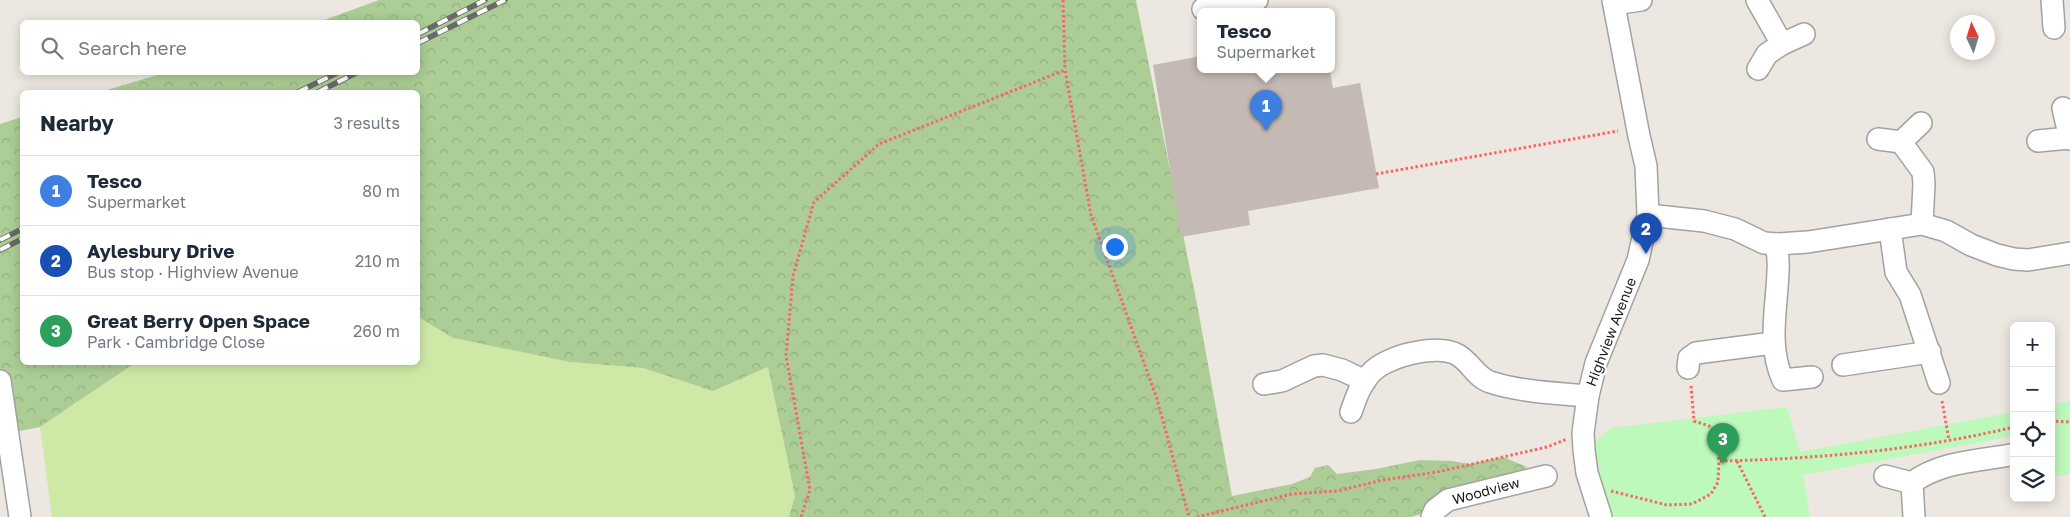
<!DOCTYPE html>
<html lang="en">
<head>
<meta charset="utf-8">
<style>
	body { margin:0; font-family:"Golos Text",sans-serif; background:#f6f6f7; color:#1f2937 }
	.controls { position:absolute; right:15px; bottom:15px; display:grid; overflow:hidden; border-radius:8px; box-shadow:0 2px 12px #0003 }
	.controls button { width:45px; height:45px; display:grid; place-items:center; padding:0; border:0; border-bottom:1px solid #e0e1e3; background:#fff; color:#1f2937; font:25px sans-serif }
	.compass { position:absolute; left:1950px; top:15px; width:45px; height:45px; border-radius:50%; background:#fff; box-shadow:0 2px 12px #0003; rotate:356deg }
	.you { position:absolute; left:1114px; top:246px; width:18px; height:18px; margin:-12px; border:4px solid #fff; border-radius:50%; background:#1a73e8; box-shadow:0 0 0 8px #1a73e833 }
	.badge { display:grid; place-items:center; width:32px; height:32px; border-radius:50%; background:#2563eb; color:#fff; font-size:16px; font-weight:700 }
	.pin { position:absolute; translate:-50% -41px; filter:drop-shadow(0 1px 2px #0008) }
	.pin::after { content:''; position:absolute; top:26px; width:18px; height:15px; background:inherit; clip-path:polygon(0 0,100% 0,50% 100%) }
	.popup { position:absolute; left:1197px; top:8px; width:138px; height:65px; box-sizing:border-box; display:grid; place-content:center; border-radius:8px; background:#fff; filter:drop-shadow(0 1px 4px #0005); font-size:16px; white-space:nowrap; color:#747a83 }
	.popup b { font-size:19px; color:#1f2937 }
	.popup::after { content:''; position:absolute; left:50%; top:100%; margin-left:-10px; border:10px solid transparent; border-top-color:#fff }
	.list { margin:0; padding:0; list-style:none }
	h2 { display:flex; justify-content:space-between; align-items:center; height:65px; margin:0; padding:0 20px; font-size:21px }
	h2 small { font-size:16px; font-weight:400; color:#747a83 }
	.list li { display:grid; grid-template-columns:32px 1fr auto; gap:15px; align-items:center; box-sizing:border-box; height:70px; padding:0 20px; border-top:1px solid #e0e1e3 }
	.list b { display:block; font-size:19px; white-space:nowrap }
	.list p { margin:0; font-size:16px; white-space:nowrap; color:#747a83 }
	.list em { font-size:16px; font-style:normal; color:#747a83 }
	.icon { flex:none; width:28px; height:28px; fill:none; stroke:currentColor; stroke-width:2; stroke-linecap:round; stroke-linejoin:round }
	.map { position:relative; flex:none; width:2070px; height:517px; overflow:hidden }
	.search { position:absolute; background:#fff; box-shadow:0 2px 12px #0003; left:20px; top:20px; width:400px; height:55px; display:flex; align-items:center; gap:12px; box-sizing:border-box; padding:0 18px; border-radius:8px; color:#747a83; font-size:19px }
	.panel { position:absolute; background:#fff; box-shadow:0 2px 12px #0003; left:20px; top:90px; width:400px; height:275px; border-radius:8px }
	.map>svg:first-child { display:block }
	.grass { fill:#cee8a5 }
	.forest { fill:url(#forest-crowns) }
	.park { fill:#bef9bc }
	.building { fill:#c5b9b4 }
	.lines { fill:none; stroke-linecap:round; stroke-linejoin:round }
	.minor-casing { stroke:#a2a2a2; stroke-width:24 }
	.path { stroke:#fa6568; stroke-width:3; stroke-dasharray:2.5 2.5; stroke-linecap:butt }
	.minor { stroke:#fff; stroke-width:21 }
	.rail-casing { stroke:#696969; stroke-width:5.5 }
	.rail { stroke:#fff; stroke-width:4; stroke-dasharray:11; stroke-linecap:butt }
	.labels { text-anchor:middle; stroke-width:5; stroke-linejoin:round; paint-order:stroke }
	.street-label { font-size:14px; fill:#1b1b1b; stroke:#fff }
</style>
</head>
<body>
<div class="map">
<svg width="2070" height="517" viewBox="0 0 2070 517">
	<defs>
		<pattern id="forest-crowns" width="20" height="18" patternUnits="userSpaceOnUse" patternTransform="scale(1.25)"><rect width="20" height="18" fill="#accd95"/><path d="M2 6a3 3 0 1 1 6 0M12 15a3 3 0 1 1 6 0" fill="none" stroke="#93af80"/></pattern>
	</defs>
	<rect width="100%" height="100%" fill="#ede7e1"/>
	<path class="grass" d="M 418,317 L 453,338 L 570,362 L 643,368 L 713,391 L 768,367 L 795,496 L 789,517 L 52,517 L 40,427 L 135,363 L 418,362 Z"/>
	<g class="forest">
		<path d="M 379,0 L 1136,0 L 1197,304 L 1232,496 L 1292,484 L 1310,477 L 1315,468 L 1328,465 L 1337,474 L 1376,469 L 1420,460 L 1452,461 L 1470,464 L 1503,457 L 1527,467 L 1499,487 L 1435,510 L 1411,517 L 789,517 L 795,496 L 768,367 L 713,391 L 643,368 L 570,362 L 453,338 L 418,317 L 418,92 L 100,92 L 164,73 L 418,72 L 418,22 L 319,22 Z"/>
		<path d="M 22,117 L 22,362 L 135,363 L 40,427 L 0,435 L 0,124 Z"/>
	</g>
	<g class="park">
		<path d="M 2070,401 L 2070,474 L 2051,477 L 2051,405 Z"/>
		<path d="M 1787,407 L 1800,452 L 2014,412 L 2014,436 L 1803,475 L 1810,517 L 1601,517 L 1584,450 L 1611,428 Z"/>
	</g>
	<path class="building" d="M 1201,56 L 1201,70 L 1330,70 L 1333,88 L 1360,83 L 1379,188 L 1248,211 L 1250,225 L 1181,237 L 1153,65 Z"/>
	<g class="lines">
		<defs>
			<g id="minor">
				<path d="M 1757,0 L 1782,44 L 1767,54 L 1758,69"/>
				<path d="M 2052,0 L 2054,28"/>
				<path d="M 1614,4 L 1641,0"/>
				<path d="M 1203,9 L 1257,0"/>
				<path d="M 1782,44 L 1804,34"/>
				<path d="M 2063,108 L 2070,139"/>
				<path d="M 1878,139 L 1901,142 L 1923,172 L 1924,184 L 1922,224"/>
				<path d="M 2038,141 L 2069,138"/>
				<path d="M 1901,142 L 1921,123"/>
				<path d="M 1648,215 L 1704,221 L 1735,229 L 1764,243 L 1777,244 L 1808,242 L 1922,224 L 1946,231 L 1971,245 L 1997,255 L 2014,259 L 2028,260 L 2070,253"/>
				<path d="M 1890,229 L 1896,272 L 1910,295 L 1939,383"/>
				<path d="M 1777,244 C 1777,253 1779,262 1778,271 C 1777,307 1767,346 1783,380 L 1812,377"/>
				<path d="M 1843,365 L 1930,352"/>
				<path d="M 1688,368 L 1689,358 L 1696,353 L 1773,343"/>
				<path d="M 0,381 L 20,517"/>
				<path d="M 1264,384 L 1282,381 L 1314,366 L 1323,365 L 1342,370 L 1365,381"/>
				<path d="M 1351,412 C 1356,398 1360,385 1370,374 C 1385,356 1437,343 1458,355 C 1470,362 1477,378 1490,382 C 1521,392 1555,393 1588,396"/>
				<path d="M 1885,476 L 1912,483"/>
				<path d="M 1432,517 L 1435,510 L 1448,500 L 1546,476"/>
				<path d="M 1601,517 L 1587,473 L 1584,450 L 1583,433 L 1588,396 L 1596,363 L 1638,260 L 1648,215 L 1646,166 L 1639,136 L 1613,0"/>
				<path d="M 1914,517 L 1912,483 C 1939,462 1977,461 2010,455"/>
			</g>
		</defs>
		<use href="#minor" class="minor-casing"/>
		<g class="path">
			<path d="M 1063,0 L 1065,70"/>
			<path d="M 1376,174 L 1618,131"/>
			<path d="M 1691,386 L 1694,421 L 1712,427 L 1717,442 L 1719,461 C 1817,459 1918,450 2014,427"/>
			<path d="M 1942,401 L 1949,440"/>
			<path d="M 2051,421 L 2070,422"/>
			<path d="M 1737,461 L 1765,517"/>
			<path d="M 1611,491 L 1667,505 L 1692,504 L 1711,494 L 1718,482 L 1719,461"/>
			<path d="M 801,517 L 810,490 L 786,356 L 793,276 L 814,202 L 879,144 L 1065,70 L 1091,215 L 1157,399 L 1189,517"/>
			<path d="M 1197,517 L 1292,494 L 1337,491 L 1383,480 L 1437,472 L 1547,447 L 1567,439"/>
		</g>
		<use href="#minor" class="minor"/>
		<defs>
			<g id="rail">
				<path d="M 418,34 L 485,0"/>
				<path d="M 418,43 L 505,0"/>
				<path d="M 298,92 L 339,72"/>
				<path d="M 318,92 L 358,72"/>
				<path d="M 0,240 L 22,229"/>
				<path d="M 0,250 L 22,239"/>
			</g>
		</defs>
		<use href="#rail" class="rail-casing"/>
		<use href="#rail" class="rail"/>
	</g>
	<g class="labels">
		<g class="street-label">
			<text transform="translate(1611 332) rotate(-69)" y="5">Highview Avenue</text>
			<text transform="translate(1486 491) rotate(-15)" y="5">Woodview</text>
		</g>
	</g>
</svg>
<div class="controls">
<button>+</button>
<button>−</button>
<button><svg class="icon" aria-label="locate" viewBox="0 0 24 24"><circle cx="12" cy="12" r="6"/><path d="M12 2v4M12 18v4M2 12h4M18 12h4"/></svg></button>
<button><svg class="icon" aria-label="layers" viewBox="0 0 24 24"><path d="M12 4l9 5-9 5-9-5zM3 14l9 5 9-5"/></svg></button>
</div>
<svg class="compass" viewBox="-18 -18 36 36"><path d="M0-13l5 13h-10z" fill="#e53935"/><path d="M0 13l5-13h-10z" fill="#747a83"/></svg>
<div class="you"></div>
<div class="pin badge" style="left:1266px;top:131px;background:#3f7fe0">1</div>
<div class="popup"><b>Tesco</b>Supermarket</div>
<div class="pin badge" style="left:1646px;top:254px;background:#1a4fb4">2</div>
<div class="pin badge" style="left:1723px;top:464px;background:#2e9e5b">3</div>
<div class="search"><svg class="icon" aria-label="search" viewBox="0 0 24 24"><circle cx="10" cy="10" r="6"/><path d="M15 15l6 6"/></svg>Search here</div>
<section class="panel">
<h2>Nearby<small>3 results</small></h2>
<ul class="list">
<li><span class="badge" style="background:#3f7fe0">1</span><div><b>Tesco</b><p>Supermarket</p></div><em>80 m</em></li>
<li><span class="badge" style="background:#1a4fb4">2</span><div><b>Aylesbury Drive</b><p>Bus stop · Highview Avenue</p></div><em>210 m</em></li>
<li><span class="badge" style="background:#2e9e5b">3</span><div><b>Great Berry Open Space</b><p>Park · Cambridge Close</p></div><em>260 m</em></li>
</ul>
</section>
</div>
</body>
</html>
